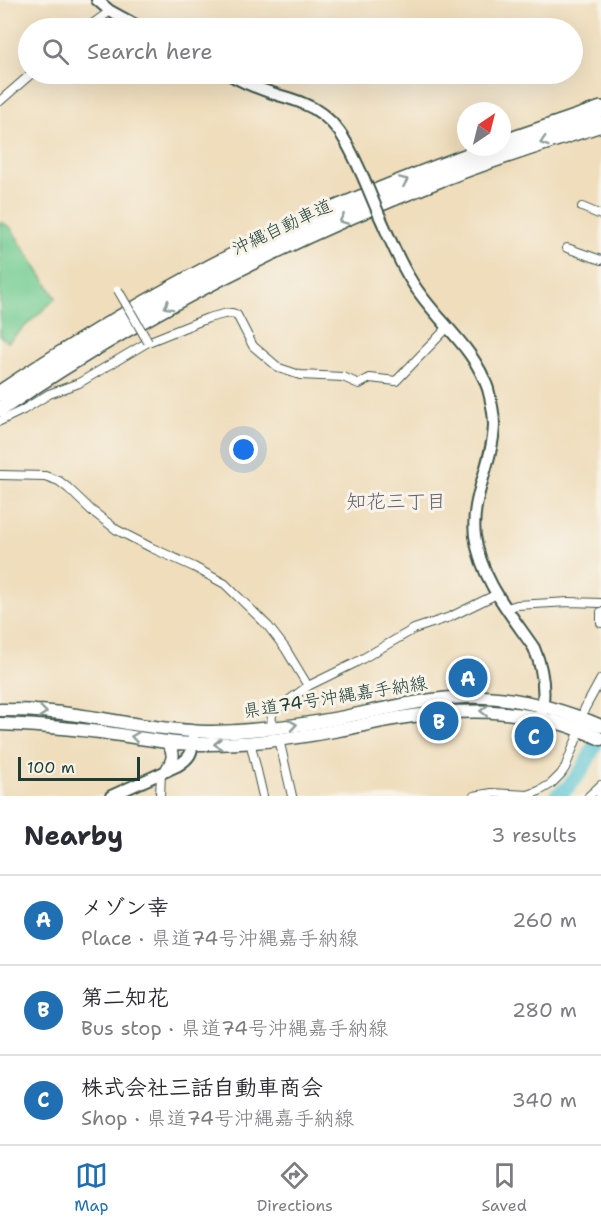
<!DOCTYPE html>
<html lang="en">
<head>
<meta charset="utf-8">
<style>
	body { margin:0; font-family:"Shantell Sans","Klee One",sans-serif; background:#f2f2f3; color:#2b2b33 }
	.compass { position:absolute; left:457px; top:102px; width:54px; height:54px; border-radius:50%; background:#fff; box-shadow:0 6px 24px #0002; rotate:35deg }
	.scale { position:absolute; left:18px; bottom:15px; width:122px; box-sizing:border-box; padding-left:6px; border:3px solid #1f3d34; border-top:0; font-size:16px; line-height:21px; white-space:nowrap; color:#1f3d34; -webkit-text-stroke:4px #f7f3e8; paint-order:stroke }
	.you { position:absolute; left:244px; top:450px; width:21px; height:21px; margin:-15px; border:4px solid #fff; border-radius:50%; background:#1a73e8; box-shadow:0 0 0 9px #1a73e833 }
	.badge { display:grid; place-items:center; width:39px; height:39px; border-radius:50%; background:#1f6fb2; color:#fff; font-size:20px; font-weight:700 }
	.pin { position:absolute; translate:-50% -50%; border:3px solid #fff; box-shadow:0 2px 6px #0006 }
	.list { margin:0; padding:0; list-style:none }
	h2 { display:flex; justify-content:space-between; align-items:center; height:78px; margin:0; padding:0 24px; font-size:26px }
	h2 small { font-size:20px; font-weight:400; color:#7c7c81 }
	.list li { display:grid; grid-template-columns:39px 1fr auto; gap:18px; align-items:center; box-sizing:border-box; height:90px; padding:0 24px; border-top:2px solid #e1e1e2 }
	.list b { display:block; font-size:22px; white-space:nowrap }
	.list p { margin:0; font-size:20px; white-space:nowrap; color:#7c7c81 }
	.list em { font-size:20px; font-style:normal; color:#7c7c81 }
	.icon { flex:none; width:33px; height:33px; fill:none; stroke:currentColor; stroke-width:2; stroke-linecap:round; stroke-linejoin:round }
	.map { position:relative; flex:none; width:601px; height:796px; overflow:hidden }
	.search { position:absolute; background:#fff; box-shadow:0 6px 24px #0002; left:18px; right:18px; top:18px; height:66px; display:flex; align-items:center; gap:15px; box-sizing:border-box; padding:0 21px; border-radius:33px; color:#7c7c81; font-size:22px }
	.sheet { height:348px; background:#fff }
	nav { display:flex; justify-content:space-around; align-items:center; box-sizing:border-box; height:84px; border-top:2px solid #e1e1e2; background:#fff; font-size:16px; color:#7c7c81 }
	nav a { display:grid; justify-items:center; gap:3px }
	nav .on { color:#1f6fb2 }
	.map>svg:first-child { display:block }
	.green { fill:#72cc92; stroke:#488463; stroke-width:1.5 }
	.lines { fill:none; stroke-linecap:round; stroke-linejoin:round }
	.river { stroke:#59c4d3; stroke-width:15 }
	.minor-casing { stroke:#3e5548; stroke-width:10 }
	.tertiary-casing { stroke:#3e5548; stroke-width:14 }
	.primary-casing { stroke:#3e5548; stroke-width:15 }
	.motorway-casing { stroke:#3e5548; stroke-width:18 }
	.minor { stroke:#fff; stroke-width:8 }
	.tertiary { stroke:#fff; stroke-width:10 }
	.primary { stroke:#fff; stroke-width:12 }
	.motorway { stroke:#fff; stroke-width:15 }
	.minor-bridge-casing { stroke:#3e5548; stroke-width:10; stroke-linecap:butt }
	.tertiary-bridge-casing { stroke:#3e5548; stroke-width:14; stroke-linecap:butt }
	.minor-bridge { stroke:#fff; stroke-width:8 }
	.tertiary-bridge { stroke:#fff; stroke-width:10 }
	.oneway { stroke:#8f9e9a }
	.labels { text-anchor:middle; stroke-width:6; stroke-linejoin:round; paint-order:stroke }
	.street-label { font-size:18px; fill:#1f3d34; stroke:#f7f3e8 }
	.neighbourhood-label { font-size:20px; fill:#656371; stroke:#f7f3e8 }
</style>
</head>
<body>
<div class="map">
<svg width="601" height="796" viewBox="0 0 601 796">
	<rect width="100%" height="100%" fill="#f7f3e8"/>
	<filter id="ink" filterUnits="userSpaceOnUse"><feTurbulence type="fractalNoise" baseFrequency=".0167" numOctaves="2"/><feDisplacementMap in="SourceGraphic" scale="12" xChannelSelector="R" yChannelSelector="G"/><feConvolveMatrix kernelMatrix="1 2 1 2 8 2 1 2 1" color-interpolation-filters="sRGB"/></filter>
	<filter id="wash" filterUnits="userSpaceOnUse"><feTurbulence type="fractalNoise" baseFrequency=".008" numOctaves="4" result="noise"/><feDisplacementMap in="SourceGraphic" scale="24" xChannelSelector="R" yChannelSelector="G"/><feGaussianBlur stdDeviation="1.35" result="paint"/><feColorMatrix in="noise" values="0 0 0 0 0 0 0 0 0 0 0 0 0 0 0 0 0 1.4 0 .05"/><feComposite in="paint" operator="in"/></filter>
	<g filter="url(#wash)">
		<rect width="100%" height="100%" fill="#efddbb"/>
		<path class="green" d="M 0,222 L 10,227 L 56,298 L 8,342 L 0,336 Z"/>
		<g class="lines">
			<path class="river" d="M 556,796 C 580,782 590,755 601,731"/>
		</g>
	</g>
	<g filter="url(#ink)">
		<g class="lines">
			<defs>
				<g id="minor">
					<path d="M 87,28 L 110,11"/>
					<path d="M 0,101 L 31,74"/>
					<path d="M 582,207 L 601,215"/>
					<path d="M 567,248 L 601,260"/>
					<path d="M 0,421 L 23,410 L 49,394 L 79,383 L 148,342 L 208,318 L 224,314 L 232,313 L 237,315 L 253,346 L 279,368 L 300,375 L 343,377 L 359,384 L 370,378 L 396,381 L 448,327"/>
					<path d="M 0,475 L 45,476 L 59,481 L 68,488 L 91,510 L 117,530 L 152,548 L 194,567 L 225,584 L 268,626 L 285,648 L 308,686"/>
					<path d="M 507,608 L 517,605 L 569,602 L 601,603"/>
					<path d="M 601,612 L 601,623"/>
					<path d="M 581,718 L 585,708 L 601,679"/>
					<path d="M 271,728 L 272,713 L 308,686 L 355,663 L 414,629 L 450,617 L 497,594"/>
					<path d="M 279,739 L 292,796"/>
					<path d="M 250,741 L 263,796"/>
					<path d="M 160,796 L 161,773"/>
					<path d="M 474,796 L 492,793 L 528,795 L 539,791 L 551,784 L 561,774 L 565,768 L 580,730"/>
					<path d="M 589,796 L 601,785"/>
					<path d="M 600,796 L 601,794"/>
				</g>
				<g id="tertiary">
					<path d="M 97,0 L 110,11 L 141,28"/>
					<path d="M 229,74 C 243,83 260,89 275,94 C 284,97 293,99 302,103 C 338,117 349,146 364,179"/>
					<path d="M 380,217 C 390,239 399,262 412,282 C 435,320 474,346 488,389 C 491,400 494,413 494,425 C 493,463 470,498 475,536 C 481,580 510,613 534,648 C 544,671 546,693 541,718"/>
					<path d="M 111,796 L 177,766 C 190,758 193,753 193,737"/>
				</g>
				<g id="primary">
					<path d="M 0,710 C 12,710 24,710 36,711 C 66,712 97,718 126,723 C 155,727 184,732 212,732 C 255,731 297,726 339,718 C 380,710 422,699 464,697 C 511,695 558,708 601,726"/>
					<path d="M 0,724 C 33,725 66,728 100,732 C 136,737 171,745 208,744 C 249,744 298,738 339,730 C 361,726 383,720 406,717 C 474,707 538,709 601,739"/>
					<path d="M 167,770 C 174,759 175,753 167,742"/>
				</g>
				<g id="motorway">
					<path d="M 502,143 L 601,109"/>
					<path d="M 0,393 C 68,348 139,305 211,267 C 301,220 396,182 492,147"/>
					<path d="M 0,409 C 136,316 284,240 438,180 C 491,159 546,142 601,124"/>
				</g>
			</defs>
			<use href="#minor" class="minor-casing"/>
			<use href="#tertiary" class="tertiary-casing"/>
			<use href="#primary" class="primary-casing"/>
			<use href="#motorway" class="motorway-casing"/>
			<use href="#minor" class="minor"/>
			<use href="#tertiary" class="tertiary"/>
			<use href="#primary" class="primary"/>
			<use href="#motorway" class="motorway"/>
			<defs>
				<path id="minor-bridge" d="M 118,290 L 148,342"/>
				<path id="tertiary-bridge" d="M 364,179 L 380,217"/>
			</defs>
			<use href="#minor-bridge" class="minor-bridge-casing"/>
			<use href="#tertiary-bridge" class="tertiary-bridge-casing"/>
			<use href="#minor-bridge" class="minor-bridge"/>
			<use href="#tertiary-bridge" class="tertiary-bridge"/>
		</g>
		<defs><path id="oneway-chevron" d="M-2-3.5L2.5 0L-2 3.5" fill="none" stroke-width="1.6" stroke-linecap="round" stroke-linejoin="round" transform="scale(1.5)"/></defs>
		<g class="oneway">
			<use href="#oneway-chevron" transform="translate(544 142) rotate(162)"/>
			<use href="#oneway-chevron" transform="translate(404 181) rotate(-23)"/>
			<use href="#oneway-chevron" transform="translate(343 220) rotate(157)"/>
			<use href="#oneway-chevron" transform="translate(168 306) rotate(151)"/>
			<use href="#oneway-chevron" transform="translate(484 711) rotate(-179)"/>
			<use href="#oneway-chevron" transform="translate(43 712) rotate(6)"/>
			<use href="#oneway-chevron" transform="translate(293 725) rotate(-9)"/>
			<use href="#oneway-chevron" transform="translate(135 737) rotate(-172)"/>
			<use href="#oneway-chevron" transform="translate(218 744) rotate(176)"/>
		</g>
	</g>
	<g class="labels">
		<g class="street-label">
			<text transform="translate(282 227) rotate(-25)" y="6">沖縄自動車道</text>
			<text transform="translate(335 697) rotate(-9)" y="6">県道74号沖縄嘉手納線</text>
		</g>
		<g class="neighbourhood-label">
			<text x="396" y="508">知花三丁目</text>
		</g>
	</g>
</svg>
<svg class="compass" viewBox="-18 -18 36 36"><path d="M0-13l5 13h-10z" fill="#e53935"/><path d="M0 13l5-13h-10z" fill="#7c7c81"/></svg>
<div class="scale">100 m</div>
<div class="you"></div>
<div class="pin badge" style="left:468px;top:678px">A</div>
<div class="pin badge" style="left:439px;top:721px">B</div>
<div class="pin badge" style="left:534px;top:736px">C</div>
<div class="search"><svg class="icon" aria-label="search" viewBox="0 0 24 24"><circle cx="10" cy="10" r="6"/><path d="M15 15l6 6"/></svg>Search here</div>
</div>
<section class="sheet">
<h2>Nearby<small>3 results</small></h2>
<ul class="list">
<li><span class="badge">A</span><div><b>メゾン幸</b><p>Place · 県道74号沖縄嘉手納線</p></div><em>260 m</em></li>
<li><span class="badge">B</span><div><b>第二知花</b><p>Bus stop · 県道74号沖縄嘉手納線</p></div><em>280 m</em></li>
<li><span class="badge">C</span><div><b>株式会社三話自動車商会</b><p>Shop · 県道74号沖縄嘉手納線</p></div><em>340 m</em></li>
</ul>
</section>
<nav>
<a class="on"><svg class="icon" aria-label="map" viewBox="0 0 24 24"><path d="M3 6l6-2 6 2 6-2v14l-6 2-6-2-6 2zM9 4v14M15 6v14"/></svg>Map</a>
<a><svg class="icon" aria-label="directions" viewBox="0 0 24 24"><path d="M12 3l9 9-9 9-9-9zM9 14v-3h6M13 9l2 2-2 2"/></svg>Directions</a>
<a><svg class="icon" aria-label="saved" viewBox="0 0 24 24"><path d="M7 4h10v16l-5-4-5 4z"/></svg>Saved</a>
</nav>
</body>
</html>
